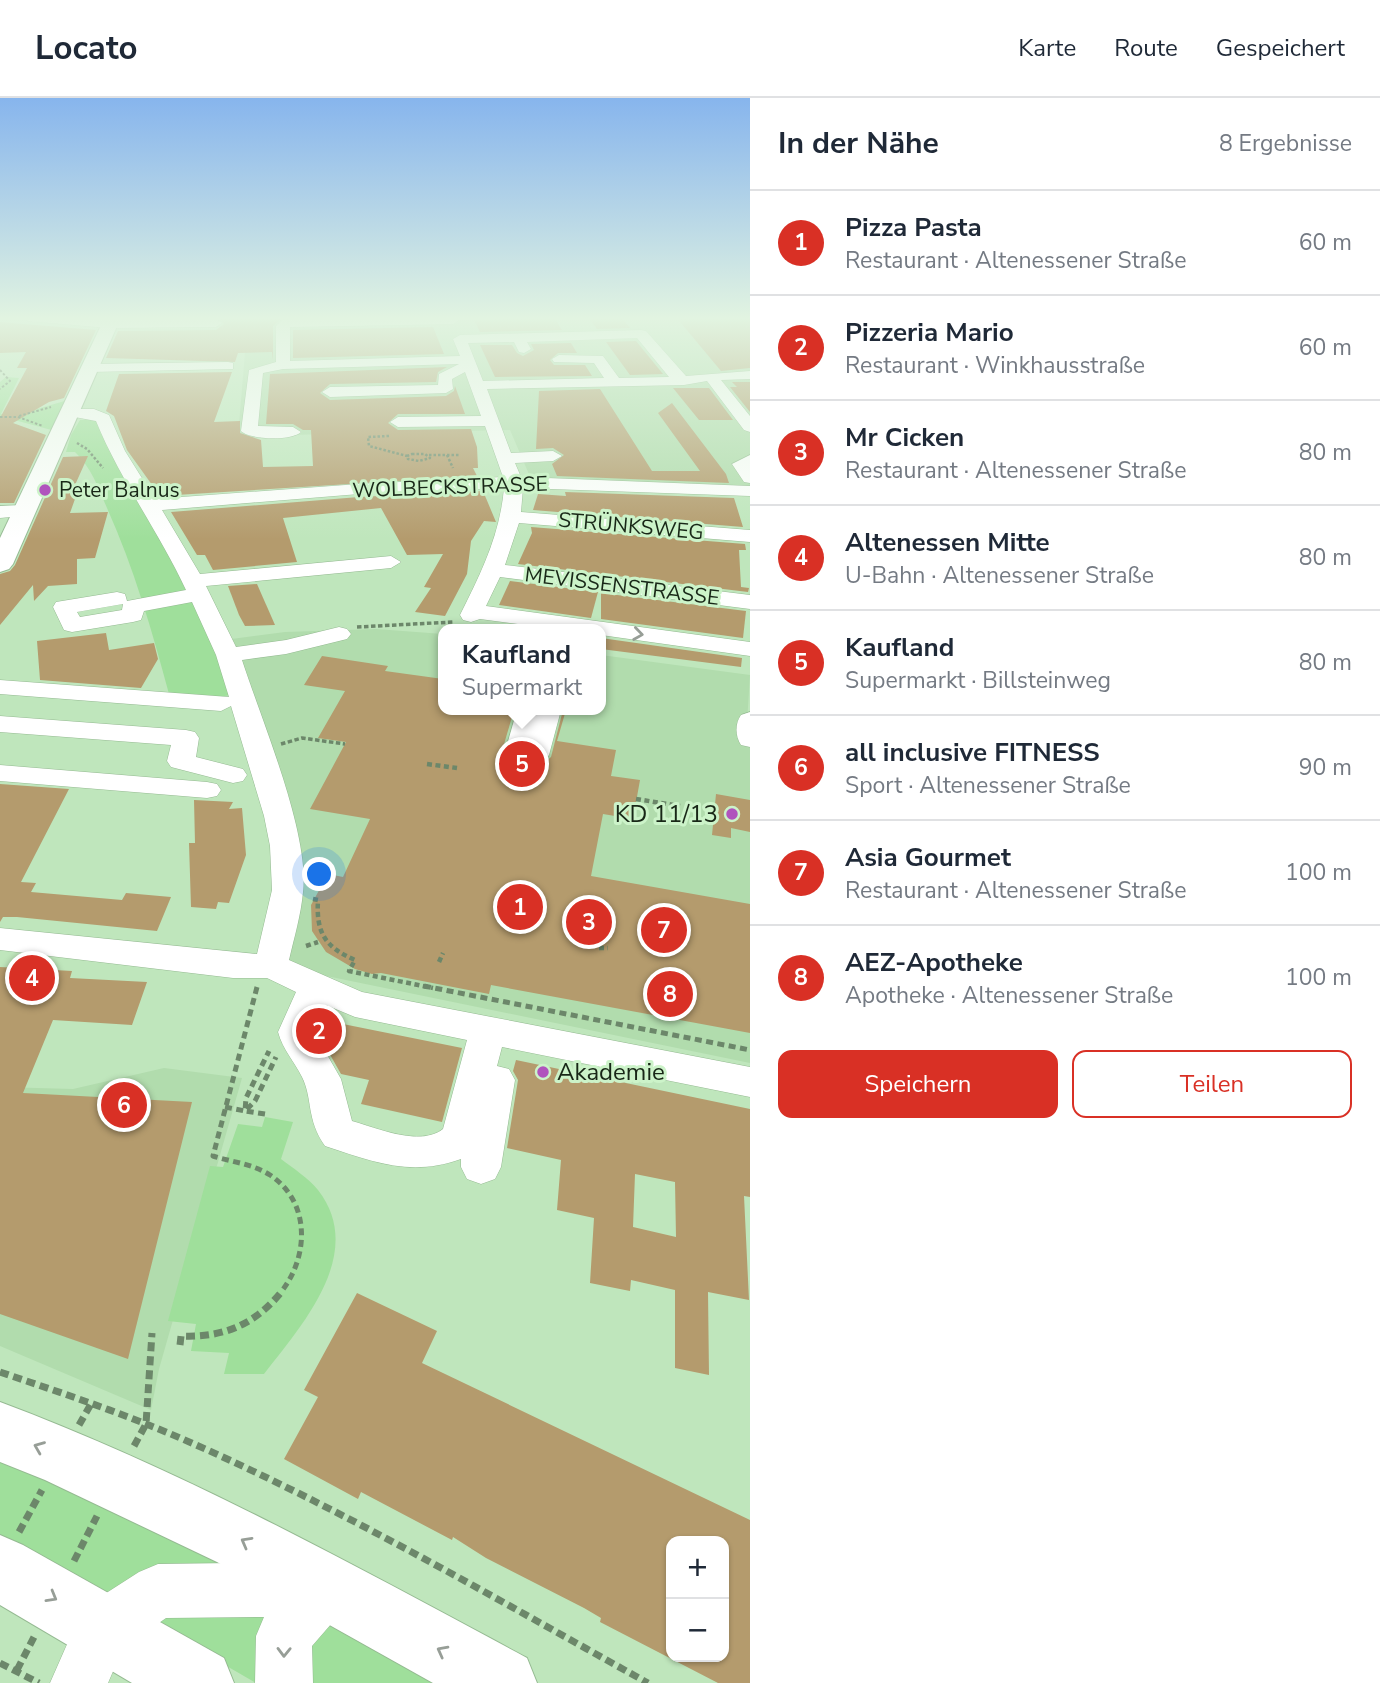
<!DOCTYPE html>
<html lang="de">
<head>
<meta charset="utf-8">
<style>
	body { margin:0; font-family:"Nunito Sans",sans-serif; background:#f6f6f7; color:#1f2937 }
	.controls { position:absolute; right:21px; bottom:21px; display:grid; overflow:hidden; border-radius:14px; box-shadow:0 2px 5px #0004 }
	.controls button { width:63px; height:63px; display:grid; place-items:center; padding:0; border:0; border-bottom:2px solid #e0e1e3; background:#fff; color:#1f2937; font:35px sans-serif }
	.you { position:absolute; left:320px; top:777px; width:24px; height:24px; margin:-18px; border:5px solid #fff; border-radius:50%; background:#1a73e8; box-shadow:0 0 0 10px #1a73e833 }
	.badge { display:grid; place-items:center; width:46px; height:46px; border-radius:50%; background:#d93025; color:#fff; font-size:23px; font-weight:700 }
	.pin { position:absolute; translate:-50% -50%; border:4px solid #fff; box-shadow:0 2px 7px #0006 }
	.popup { position:absolute; left:438px; top:526px; width:168px; height:91px; box-sizing:border-box; display:grid; place-content:center; border-radius:14px; background:#fff; filter:drop-shadow(0 2px 5px #0005); font-size:23px; white-space:nowrap; color:#747a83 }
	.popup b { font-size:26px; color:#1f2937 }
	.popup::after { content:''; position:absolute; left:50%; top:100%; margin-left:-14px; border:14px solid transparent; border-top-color:#fff }
	.list { margin:0; padding:0; list-style:none }
	h2 { display:flex; justify-content:space-between; align-items:center; height:91px; margin:0; padding:0 28px; font-size:30px }
	h2 small { font-size:23px; font-weight:400; color:#747a83 }
	.list li { display:grid; grid-template-columns:46px 1fr auto; gap:21px; align-items:center; box-sizing:border-box; height:105px; padding:0 28px; border-top:2px solid #e0e1e3 }
	.list b { display:block; font-size:26px; white-space:nowrap }
	.list p { margin:0; font-size:23px; white-space:nowrap; color:#747a83 }
	.list em { font-size:23px; font-style:normal; color:#747a83 }
	.actions { display:flex; gap:14px; padding:21px 28px }
	.actions a { flex:1; padding:16px 0; border:2px solid #d93025; border-radius:14px; text-align:center; font-size:24px; color:#d93025 }
	.actions .main { background:#d93025; color:#fff }
	.map { position:relative; flex:none; width:750px; height:1585px; overflow:hidden }
	header { display:flex; align-items:center; gap:42px; box-sizing:border-box; height:98px; padding:0 35px; background:#fff; border-bottom:2px solid #e0e1e3 }
	header strong { font-size:33px }
	nav { display:flex; gap:38px; margin-inline-start:auto; font-size:24px }
	main { display:flex }
	aside { flex:1; background:#fff }
	.map>svg:first-child { display:block }
	.built { fill:#b1dcad }
	.green { fill:#9fdf9b }
	.building { fill:#b49b6d; fill-rule:evenodd }
	.lines { fill:none; stroke-linecap:round; stroke-linejoin:round }
	.minor-casing { stroke:#95ba92; stroke-width:1 }
	.major-casing { stroke:#95ba92; stroke-width:2 }
	.path-far5 { stroke:#6c876a; stroke-width:2; stroke-dasharray:2.5 2; stroke-linecap:butt }
	.path-far4 { stroke:#6c876a; stroke-width:2.5; stroke-dasharray:2.5 2; stroke-linecap:butt }
	.path-far3 { stroke:#6c876a; stroke-width:3.5; stroke-dasharray:4.5 2.5; stroke-linecap:butt }
	.path-far2 { stroke:#6c876a; stroke-width:4.5; stroke-dasharray:5 3.5; stroke-linecap:butt }
	.path-far1 { stroke:#6c876a; stroke-width:5; stroke-dasharray:7 4.5; stroke-linecap:butt }
	.path { stroke:#6c876a; stroke-width:7; stroke-dasharray:9 5; stroke-linecap:butt }
	.minor { fill:#fff; fill-rule:evenodd }
	.major { fill:#fff; fill-rule:evenodd }
	.oneway { stroke:#979e97 }
	.poi-dot { fill:#b053bd; stroke:#ccf3c9; stroke-width:2.5 }
	.labels { text-anchor:middle; stroke-width:6; stroke-linejoin:round; paint-order:stroke }
	.far-street-label { font-size:21px; fill:#182717; stroke:#ccf3c9 }
	.far-poi-label { font-size:21px; fill:#182717; stroke:#ccf3c9; text-anchor:start }
	.poi-label { font-size:24px; fill:#182717; stroke:#ccf3c9; text-anchor:end }
</style>
</head>
<body>
<header>
<strong>Locato</strong>
<nav><a>Karte</a><a>Route</a><a>Gespeichert</a></nav>
</header>
<main>
<div class="map">
<svg width="750" height="1585" viewBox="0 0 750 1585">
	<rect width="100%" height="100%" fill="#bfe6bc"/>
	<g class="built">
		<path d="M 248,219 L 750,219 L 750,389 L 531,381 L 510,332 L 238,338 Z"/>
		<path d="M 376,531 L 443,536 L 443,612 L 601,612 L 601,557 L 750,577 L 746,641 L 750,642 L 750,965 L 273,867 L 290,791 L 224,542 L 285,534 Z"/>
		<path d="M 164,970 L 242,980 L 159,1271 L 151,1312 L 0,1248 L 0,989 L 73,991 Z"/>
	</g>
	<g class="green">
		<path d="M 6,279 L 19,280 L 1,316 L 23,315 L 75,300 L 59,334 L 18,323 L 0,324 L 0,284 Z"/>
		<path d="M 94,321 L 103,325 L 240,596 L 217,599 L 169,596 C 152,533 134,470 107,410 C 98,389 91,369 75,354 L 66,354 L 71,337 L 80,322 Z"/>
		<path d="M 265,1019 L 293,1024 L 281,1061 C 293,1070 308,1080 318,1092 C 367,1155 302,1227 264,1276 L 224,1276 L 229,1255 L 191,1253 L 196,1226 L 168,1223 L 210,1068 L 223,1069 L 238,1026 L 262,1029 Z"/>
		<path d="M 0,1352 L 60,1378 L 447,1585 L 256,1585 L 130,1512 L 0,1446 Z"/>
	</g>
	<g class="building">
		<path d="M 217,219 L 283,219 L 273,228 L 273,262 L 272,254 L 238,255 L 235,264 L 106,260 L 118,233 L 216,232 L 224,226 Z"/>
		<path d="M 510,219 L 554,219 L 562,232 L 480,234 L 474,222 L 512,221 Z"/>
		<path d="M 588,219 L 621,219 L 630,230 L 597,231 Z"/>
		<path d="M 676,219 L 750,219 L 750,270 L 721,273 Z"/>
		<path d="M 0,224 L 96,232 L 64,300 L 49,304 L 13,325 L 46,337 L 14,405 L 0,405 L 0,320 L 27,270 L 17,270 L 26,254 L 0,255 Z"/>
		<path d="M 433,229 L 444,256 L 293,260 L 293,232 Z"/>
		<path d="M 636,243 L 663,276 L 630,277 L 606,244 Z"/>
		<path d="M 571,245 L 577,255 L 558,255 L 550,262 L 554,267 L 585,267 L 592,278 L 495,279 L 480,247 L 512,247 L 517,255 L 523,258 L 534,252 L 531,246 Z"/>
		<path d="M 447,269 L 438,274 L 436,284 L 330,286 L 320,295 L 330,302 L 446,298 L 454,293 L 455,288 L 465,316 L 398,316 L 388,325 L 398,332 L 471,331 L 477,349 L 478,370 L 473,370 L 477,378 L 160,398 L 127,352 L 114,318 L 106,313 L 119,276 L 232,274 L 214,324 L 240,323 L 240,335 L 261,342 L 263,369 L 313,368 L 311,332 L 303,332 L 293,326 L 266,326 L 270,276 Z"/>
		<path d="M 732,284 L 750,284 L 750,314 L 730,289 L 737,289 Z"/>
		<path d="M 673,290 L 709,290 L 733,322 L 699,322 Z"/>
		<path d="M 600,291 L 652,373 L 700,373 L 658,315 L 672,305 L 726,376 L 729,385 L 557,378 L 552,366 L 564,357 L 553,350 L 536,351 L 539,293 Z"/>
		<path d="M 88,358 L 75,387 L 80,387 L 70,415 L 108,414 L 95,460 L 77,461 L 77,486 L 48,488 L 34,503 L 33,487 L 0,527 L 0,476 L 10,473 L 15,467 L 63,359 Z"/>
		<path d="M 483,393 L 496,424 L 484,423 L 471,443 L 467,476 L 445,518 L 415,514 L 431,490 L 424,489 L 443,456 L 407,457 L 381,410 L 283,420 L 297,464 L 213,472 L 205,457 L 197,457 L 171,414 L 359,399 Z"/>
		<path d="M 565,394 L 734,400 L 743,429 L 533,412 L 538,396 L 566,398 Z"/>
		<path d="M 531,429 L 745,446 L 746,452 L 739,452 L 741,489 L 749,490 L 748,494 L 518,466 L 532,435 Z"/>
		<path d="M 510,483 L 598,494 L 591,520 L 499,507 Z"/>
		<path d="M 257,486 L 275,527 L 245,528 L 239,517 L 228,488 Z"/>
		<path d="M 601,495 L 746,513 L 743,540 L 601,521 Z"/>
		<path d="M 106,535 L 109,552 L 154,545 L 158,561 L 141,590 L 40,582 L 37,543 Z"/>
		<path d="M 601,540 L 742,560 L 741,569 L 601,551 Z"/>
		<path d="M 322,558 L 388,568 L 385,573 L 443,581 L 443,612 L 514,612 L 502,653 L 519,670 L 539,669 L 551,659 L 563,612 L 566,612 L 557,643 L 616,652 L 611,678 L 640,682 L 633,721 L 603,716 L 591,778 L 750,806 L 750,935 L 491,887 L 489,896 L 381,875 L 372,876 L 355,871 L 326,854 L 312,833 L 311,807 L 328,776 L 343,779 L 370,721 L 310,711 L 346,644 L 318,640 L 345,593 L 304,587 Z"/>
		<path d="M 0,686 L 69,691 L 21,784 L 36,785 L 31,794 L 122,802 L 126,795 L 171,799 L 157,833 L 17,819 L 3,819 L 0,824 Z"/>
		<path d="M 716,696 L 750,702 L 750,734 L 731,730 L 731,740 L 712,737 Z"/>
		<path d="M 194,702 L 233,704 L 229,711 L 242,710 L 246,757 L 229,805 L 218,804 L 216,811 L 191,809 L 189,745 L 195,745 Z"/>
		<path d="M 0,869 L 72,873 L 70,880 L 147,884 L 132,927 L 53,922 L 23,995 L 192,1004 L 128,1261 L 0,1216 Z"/>
		<path d="M 333,924 L 462,950 L 442,1024 L 361,1006 L 369,982 L 341,976 L 324,946 Z"/>
		<path d="M 516,962 L 750,1011 L 750,1099 L 744,1098 L 749,1202 L 708,1194 L 709,1277 L 675,1270 L 675,1192 L 631,1182 L 630,1193 L 590,1185 L 594,1120 L 557,1112 L 561,1062 L 507,1050 L 518,982 L 513,973 ZM 635,1076 L 675,1084 L 676,1139 L 633,1129 Z"/>
		<path d="M 357,1195 L 437,1233 L 422,1265 L 750,1422 L 750,1585 L 718,1585 L 600,1524 L 601,1520 L 584,1510 L 486,1460 L 453,1439 L 452,1442 L 361,1394 L 358,1401 L 284,1361 L 318,1299 L 304,1292 ZM 671,1443 L 724,1443 L 724,1559 L 671,1559 Z"/>
	</g>
	<g class="lines">
		<defs>
			<g id="minor">
				<path d="M 22,219 L 216,221 L 222,225 L 216,229 L 109,230 L 28,223 Z"/>
				<path d="M 455,219 L 459,222 L 453,226 L 290,229 L 290,263 L 460,258 L 453,241 L 460,237 L 641,232 L 646,233 L 686,278 L 750,273 L 750,281 L 721,282 L 750,318 L 750,334 L 744,332 L 707,283 L 684,287 L 487,291 L 511,355 L 553,353 L 562,358 L 553,363 L 515,365 L 521,379 L 750,388 L 750,398 L 523,390 L 521,414 L 750,432 L 750,444 L 519,425 L 505,467 L 750,497 L 750,511 L 500,479 L 486,508 L 750,544 L 750,558 L 601,537 L 601,531 L 557,531 L 480,521 L 471,524 L 463,522 L 460,517 C 481,475 500,437 504,390 L 359,396 L 162,412 L 200,476 L 391,458 L 401,464 L 391,470 L 206,488 L 236,549 L 286,542 L 339,529 L 347,531 L 351,536 L 347,541 L 286,556 L 242,562 C 261,621 310,735 303,794 C 301,817 294,840 289,862 L 362,894 L 750,969 L 750,999 L 502,949 L 497,968 L 509,971 L 515,982 L 501,1069 L 495,1081 L 481,1086 L 467,1081 L 461,1069 L 461,1061 C 411,1079 374,1064 325,1048 C 306,1021 313,1001 302,979 C 294,963 283,952 278,934 L 296,894 L 267,880 L 233,880 L 0,852 L 0,830 L 257,856 L 272,792 L 270,748 L 264,718 L 231,608 L 221,613 L 0,596 L 0,582 L 229,599 L 216,557 L 192,504 L 144,513 L 141,522 L 133,524 L 72,534 L 64,532 L 53,509 L 56,504 L 117,494 L 125,496 L 127,503 L 186,492 C 159,434 120,382 96,323 L 64,317 L 64,311 L 94,311 L 109,317 L 125,353 L 155,401 L 359,386 L 503,379 L 485,328 L 398,329 L 390,324 L 398,319 L 481,318 L 465,274 L 452,281 L 453,291 L 446,295 L 330,299 L 322,294 L 330,289 L 438,287 L 439,276 L 459,266 L 283,271 L 263,275 L 258,328 L 293,329 L 301,334 C 292,343 250,342 241,333 L 249,272 L 276,264 L 276,228 L 282,222 ZM 637,240 L 669,279 L 619,280 L 603,258 L 559,257 L 552,261 L 554,264 L 594,265 L 604,280 L 483,283 L 468,245 L 514,244 L 519,254 L 524,255 L 531,251 L 527,244 ZM 123,506 L 122,512 L 80,519 L 77,514 ZM 326,907 L 355,919 L 467,942 L 443,1031 C 420,1049 377,1030 352,1023 L 341,981 L 314,934 Z"/>
				<path d="M 228,264 L 233,265 L 233,271 L 89,274 L 82,270 L 89,266 Z"/>
				<path d="M 750,357 L 750,385 L 744,384 L 732,366 Z"/>
				<path d="M 24,407 L 31,409 L 33,413 L 31,417 L 0,420 L 0,408 Z"/>
				<path d="M 517,612 L 561,612 L 549,657 C 535,676 516,671 505,654 Z"/>
				<path d="M 750,614 L 750,649 L 741,647 C 735,638 735,625 741,617 Z"/>
				<path d="M 0,618 L 186,632 L 195,634 L 199,640 L 196,659 L 243,671 L 247,677 L 243,683 L 233,685 L 171,669 L 167,663 L 171,647 L 0,634 Z"/>
				<path d="M 0,667 L 207,684 L 217,686 L 221,692 L 217,698 L 207,700 L 0,683 Z"/>
				<path d="M 310,1464 L 318,1467 L 326,1464 L 345,1472 L 353,1491 L 345,1510 L 312,1548 L 313,1585 L 255,1585 L 256,1538 L 264,1519 L 166,1520 L 123,1550 L 108,1585 L 50,1585 L 83,1510 L 139,1474 L 158,1466 Z"/>
			</g>
			<g id="major">
				<path d="M 105,219 L 121,219 L 13,466 L 9,471 L 0,474 L 0,440 Z"/>
				<path d="M 0,1304 C 184,1373 354,1467 527,1560 L 537,1585 L 433,1585 L 217,1464 L 45,1382 L 0,1364 Z"/>
				<path d="M 0,1437 L 23,1447 L 224,1560 L 234,1585 L 132,1585 L 0,1507 Z"/>
			</g>
		</defs>
		<use href="#minor" class="minor-casing"/>
		<use href="#major" class="major-casing"/>
		<g class="path-far5">
			<path d="M 0,272 L 10,283 L 0,291"/>
			<path d="M 19,318 L 51,309"/>
			<path d="M 0,319 L 18,319 L 43,328"/>
		</g>
		<g class="path-far4">
			<path d="M 389,338 L 368,339 L 369,348 L 407,358"/>
			<path d="M 77,345 L 87,351 L 103,370"/>
			<path d="M 412,356 L 425,356 L 430,360 L 419,363 L 408,361 L 407,358 Z"/>
			<path d="M 429,357 L 460,357"/>
			<path d="M 447,357 L 453,370"/>
		</g>
		<g class="path-far3">
			<path d="M 357,529 L 453,524"/>
			<path d="M 281,646 L 302,640 L 345,646"/>
		</g>
		<g class="path-far2">
			<path d="M 427,666 L 457,670"/>
			<path d="M 636,701 L 680,708"/>
			<path d="M 313,801 L 318,802 C 316,835 325,849 355,862 L 349,873 L 433,890"/>
			<path d="M 306,848 L 318,844"/>
			<path d="M 599,850 L 608,850"/>
			<path d="M 439,864 L 443,855"/>
		</g>
		<g class="path-far1">
			<path d="M 424,888 L 750,952"/>
			<path d="M 257,889 L 213,1058 C 232,1064 253,1066 270,1077 C 311,1104 309,1159 281,1194"/>
			<path d="M 225,1009 L 245,1013 L 255,1003 L 276,959"/>
			<path d="M 265,1016 L 245,1013 L 246,1000 L 269,953"/>
		</g>
		<g class="path">
			<path d="M 180,1247 L 181,1238 C 224,1240 256,1226 283,1192"/>
			<path d="M 0,1274 C 65,1296 131,1318 194,1346 C 350,1415 498,1502 648,1585"/>
			<path d="M 79,1327 L 91,1306"/>
			<path d="M 134,1348 L 146,1326 L 152,1235"/>
			<path d="M 19,1434 L 42,1392"/>
			<path d="M 74,1463 L 97,1418"/>
			<path d="M 0,1565 L 39,1585"/>
			<path d="M 17,1572 L 34,1539"/>
		</g>
		<use href="#minor" class="minor"/>
		<use href="#major" class="major"/>
	</g>
	<defs><path id="oneway-chevron" d="M-2-3.5L2.5 0L-2 3.5" fill="none" stroke-width="1.6" stroke-linecap="round" stroke-linejoin="round" transform="scale(1.75)"/></defs>
	<g class="oneway">
		<use href="#oneway-chevron" transform="translate(638 536) rotate(8)"/>
		<use href="#oneway-chevron" transform="translate(39 1349) rotate(-158)"/>
		<use href="#oneway-chevron" transform="translate(246 1444) rotate(-151)"/>
		<use href="#oneway-chevron" transform="translate(52 1499) rotate(30)"/>
		<use href="#oneway-chevron" transform="translate(442 1553) rotate(-152)"/>
		<use href="#oneway-chevron" transform="translate(284 1554) rotate(91)"/>
	</g>
	<linearGradient id="sky" x2="0" y2="1"><stop stop-color="#87b5ed"/><stop offset="0.5" stop-color="#e2f4e1"/><stop offset="1" stop-color="#e2f4e1" stop-opacity="0"/></linearGradient>
	<rect width="750" height="441" fill="url(#sky)"/>
	<g class="poi-dot">
		<circle cx="45" cy="392" r="7"/>
		<circle cx="732" cy="716" r="7"/>
		<circle cx="543" cy="974" r="7"/>
	</g>
	<g class="labels">
		<g class="far-street-label">
			<text transform="translate(450 389) rotate(-2)" y="7">WOLBECKSTRASSE</text>
			<text transform="translate(631 428) rotate(5)" y="7">STRÜNKSWEG</text>
			<text transform="translate(622 488) rotate(7)" y="7">MEVISSENSTRASSE</text>
		</g>
		<g class="far-poi-label">
			<text x="59" y="399">Peter Balnus</text>
		</g>
		<g class="poi-label">
			<text x="718" y="724">KD 11/13</text>
			<text x="557" y="982" text-anchor="start">Akademie</text>
		</g>
	</g>
</svg>
<div class="controls">
<button>+</button>
<button>−</button>
</div>
<div class="you"></div>
<div class="pin badge" style="left:520px;top:809px">1</div>
<div class="pin badge" style="left:319px;top:933px">2</div>
<div class="pin badge" style="left:589px;top:824px">3</div>
<div class="pin badge" style="left:32px;top:880px">4</div>
<div class="pin badge" style="left:522px;top:666px">5</div>
<div class="popup"><b>Kaufland</b>Supermarkt</div>
<div class="pin badge" style="left:124px;top:1007px">6</div>
<div class="pin badge" style="left:664px;top:832px">7</div>
<div class="pin badge" style="left:670px;top:896px">8</div>
</div>
<aside>
<h2>In der Nähe<small>8 Ergebnisse</small></h2>
<ul class="list">
<li><span class="badge">1</span><div><b>Pizza Pasta</b><p>Restaurant · Altenessener Straße</p></div><em>60 m</em></li>
<li><span class="badge">2</span><div><b>Pizzeria Mario</b><p>Restaurant · Winkhausstraße</p></div><em>60 m</em></li>
<li><span class="badge">3</span><div><b>Mr Cicken</b><p>Restaurant · Altenessener Straße</p></div><em>80 m</em></li>
<li><span class="badge">4</span><div><b>Altenessen Mitte</b><p>U-Bahn · Altenessener Straße</p></div><em>80 m</em></li>
<li><span class="badge">5</span><div><b>Kaufland</b><p>Supermarkt · Billsteinweg</p></div><em>80 m</em></li>
<li><span class="badge">6</span><div><b>all inclusive FITNESS</b><p>Sport · Altenessener Straße</p></div><em>90 m</em></li>
<li><span class="badge">7</span><div><b>Asia Gourmet</b><p>Restaurant · Altenessener Straße</p></div><em>100 m</em></li>
<li><span class="badge">8</span><div><b>AEZ-Apotheke</b><p>Apotheke · Altenessener Straße</p></div><em>100 m</em></li>
</ul>
<div class="actions"><a class="main">Speichern</a><a>Teilen</a></div>
</aside>
</main>
</body>
</html>
